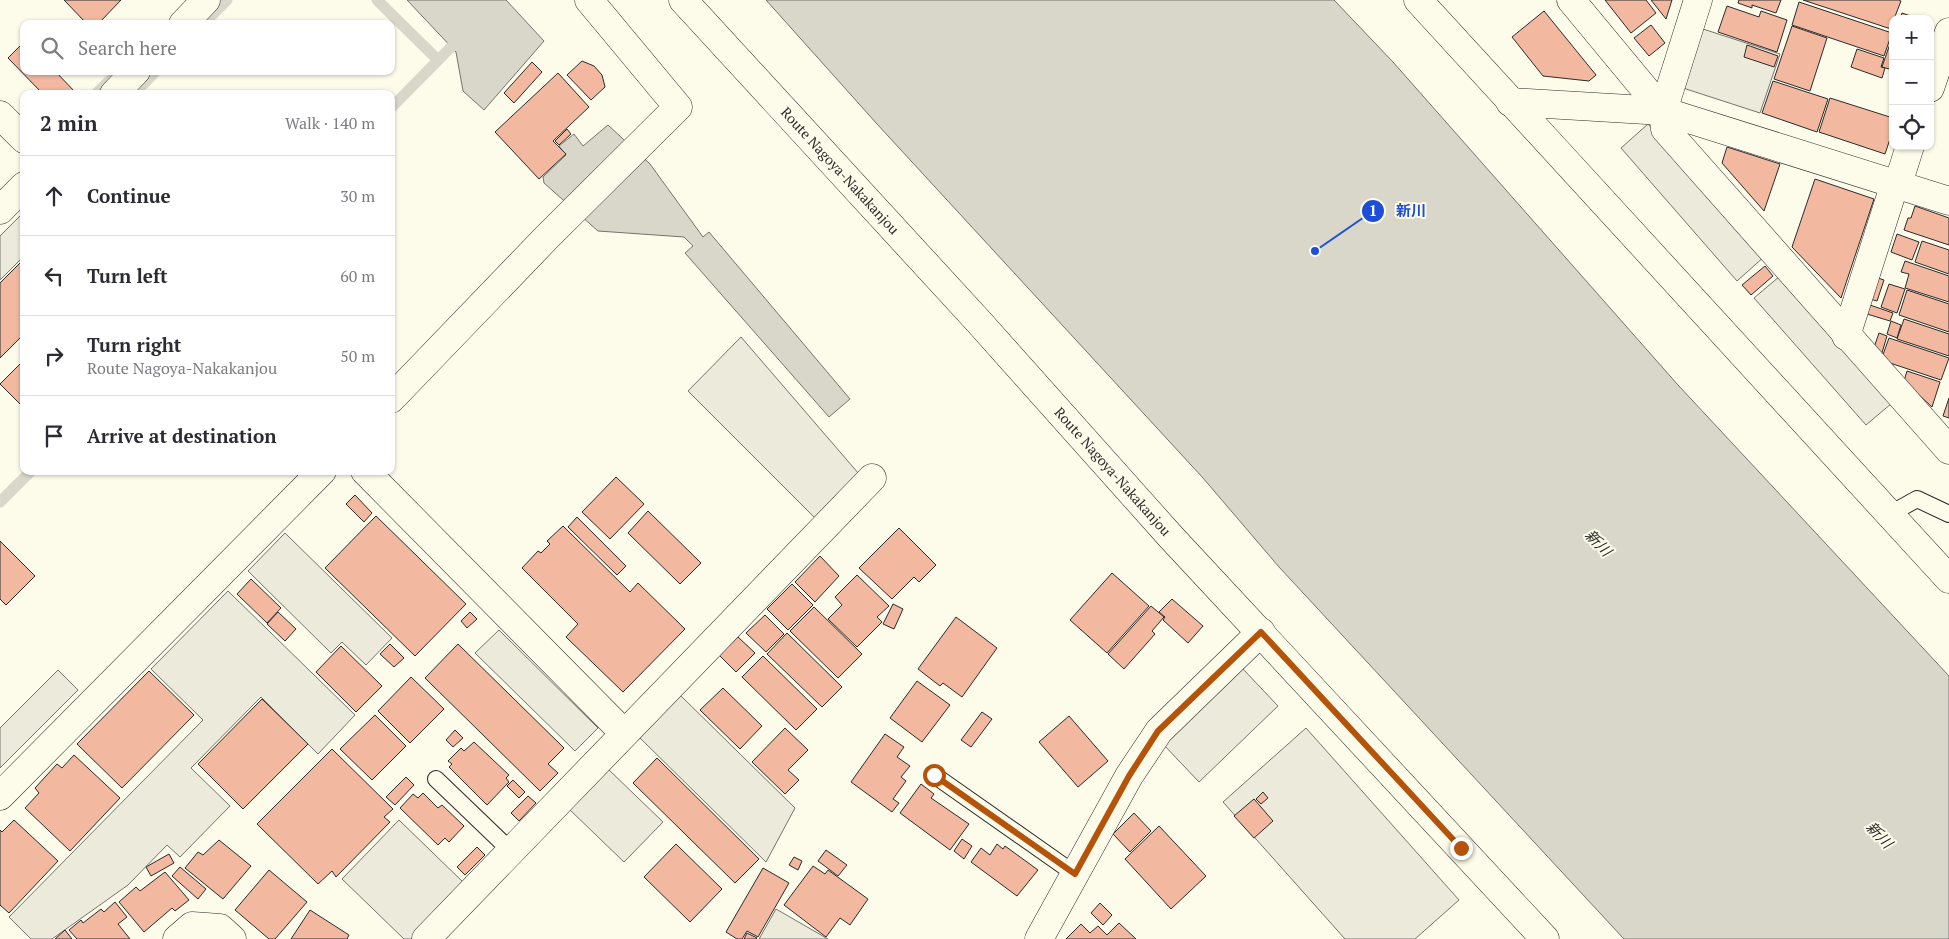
<!DOCTYPE html>
<html lang="en">
<head>
<meta charset="utf-8">
<style>
	body { margin:0; font-family:"PT Serif","Noto Sans JP",serif; background:#f7f7f7; color:#2b2b33 }
	.controls { position:absolute; right:15px; top:15px; display:grid; overflow:hidden; border-radius:10px; box-shadow:0 1px 4px #0004 }
	.controls button { width:45px; height:45px; display:grid; place-items:center; padding:0; border:0; border-bottom:1px solid #e1e1e2; background:#fff; color:#2b2b33; font:25px sans-serif }
	.stop { position:absolute; width:15px; height:15px; margin:-11px; border:4px solid #b45309; border-radius:50%; background:#fff }
	.stop.end { background:#b45309; border-color:#fff; box-shadow:0 1px 5px #0008 }
	.list { margin:0; padding:0; list-style:none }
	h2 { display:flex; justify-content:space-between; align-items:center; height:65px; margin:0; padding:0 20px; font-size:21px }
	h2 small { font-size:16px; font-weight:400; color:#7c7c81 }
	.list li { display:grid; grid-template-columns:32px 1fr auto; gap:15px; align-items:center; box-sizing:border-box; height:80px; padding:0 20px; border-top:1px solid #e1e1e2 }
	.list b { display:block; font-size:19px; white-space:nowrap }
	.list p { margin:0; font-size:16px; white-space:nowrap; color:#7c7c81 }
	.list em { font-size:16px; font-style:normal; color:#7c7c81 }
	.icon { flex:none; width:28px; height:28px; fill:none; stroke:currentColor; stroke-width:2; stroke-linecap:round; stroke-linejoin:round }
	.map { position:relative; flex:none; width:1949px; height:939px; overflow:hidden }
	.search { position:absolute; background:#fff; box-shadow:0 1px 4px #0004; left:20px; top:20px; width:375px; height:55px; display:flex; align-items:center; gap:12px; box-sizing:border-box; padding:0 18px; border-radius:10px; color:#7c7c81; font-size:19px }
	.panel { position:absolute; background:#fff; box-shadow:0 1px 4px #0004; left:20px; top:90px; width:375px; height:385px; border-radius:10px }
	.map>svg:first-child { display:block }
	.parking { fill:#eceadb; stroke:#74746e }
	.water { fill:#d8d7c9; stroke:#74746e }
	.lines { fill:none; stroke-linecap:round; stroke-linejoin:round }
	.stream { stroke:#d8d7c9; stroke-width:11 }
	.building { fill:#f2b8a0; stroke:#2b2b2b }
	.lane-casing { stroke:#2b2b2b; stroke-width:18 }
	.street-casing { stroke:#2b2b2b; stroke-width:29 }
	.primary-casing { stroke:#2b2b2b; stroke-width:29 }
	.lane { stroke:#fdfbea; stroke-width:16 }
	.street { stroke:#fdfbea; stroke-width:28 }
	.primary { stroke:#fdfbea; stroke-width:28 }
	.route { stroke:#b45309; stroke-width:6 }
	.labels { text-anchor:middle; stroke-width:4; stroke-linejoin:round; paint-order:stroke }
	.street-label { font-size:14px; fill:#2b2b2b; stroke:#fdfbea }
	.water-label { font-size:15px; font-style:italic; fill:#2b2b2b; stroke:#fdfbea }
	.leader { fill:none; stroke:#1d4ed8; stroke-width:2 }
	.callout-dot { fill:#1d4ed8; stroke:#fdfbea; stroke-width:2 }
	.mark-label { font-size:15px; text-anchor:middle; font-weight:bold; fill:#fff }
	.callout-label { font-size:15px; text-anchor:middle; font-weight:bold; fill:#1d4ed8; stroke:#fdfbea; stroke-width:4; stroke-linejoin:round; paint-order:stroke }
</style>
</head>
<body>
<div class="map">
<svg width="1949" height="939" viewBox="0 0 1949 939">
	<rect width="100%" height="100%" fill="#fdfbea"/>
	<g class="parking">
		<path d="M 1703,29 L 1780,54 L 1760,113 L 1683,88 Z"/>
		<path d="M 1648,124 L 1765,256 L 1737,281 L 1621,148 Z"/>
		<path d="M 24,212 L 24,256 L 0,280 L 0,236 Z"/>
		<path d="M 1780,276 L 1892,403 L 1866,425 L 1754,298 Z"/>
		<path d="M 741,337 L 859,474 L 815,518 L 688,391 Z"/>
		<path d="M 285,533 L 392,638 L 366,665 L 342,642 L 331,653 L 248,571 Z"/>
		<path d="M 228,591 L 355,715 L 318,754 L 261,697 L 191,768 L 230,806 L 180,857 L 167,845 L 128,885 L 52,939 L 31,939 L 9,917 L 203,720 L 151,669 Z"/>
		<path d="M 499,630 L 598,728 L 575,751 L 475,653 Z"/>
		<path d="M 1242,668 L 1278,706 L 1199,782 L 1163,744 Z"/>
		<path d="M 58,670 L 78,690 L 0,768 L 0,728 Z"/>
		<path d="M 680,695 L 795,808 L 766,862 L 639,737 Z"/>
		<path d="M 1306,728 L 1459,900 L 1415,939 L 1345,939 L 1223,802 Z"/>
		<path d="M 607,768 L 663,822 L 624,862 L 568,808 Z"/>
		<path d="M 399,820 L 465,884 L 411,939 L 404,939 L 342,879 Z"/>
		<path d="M 776,909 L 828,939 L 759,939 Z"/>
	</g>
	<g class="water">
		<path d="M 407,0 L 506,0 L 544,41 L 484,110 L 463,91 L 456,52 Z"/>
		<path d="M 766,0 L 1334,0 L 1393,62 L 1678,385 L 1949,676 L 1949,939 L 1624,939 L 1279,567 L 1203,478 L 877,124 Z"/>
		<path d="M 608,125 L 650,164 L 703,237 L 709,232 L 850,399 L 829,417 L 685,253 L 693,246 L 684,237 L 598,231 L 544,183 L 543,177 L 566,155 L 559,146 L 574,134 L 583,146 Z"/>
	</g>
	<g class="lines">
		<g class="stream">
			<path d="M 377,0 L 438,60"/>
			<path d="M 203,24 L 227,0"/>
			<path d="M 96,94 L 113,77"/>
			<path d="M 134,94 L 156,71"/>
			<path d="M 391,108 L 462,36"/>
			<path d="M 0,502 L 31,471"/>
		</g>
	</g>
	<g class="building">
		<path d="M 64,0 L 121,0 L 98,24 L 87,24 Z"/>
		<path d="M 1605,0 L 1646,0 L 1656,13 L 1631,33 Z"/>
		<path d="M 1651,0 L 1672,0 L 1666,19 Z"/>
		<path d="M 1739,0 L 1781,0 L 1776,13 L 1752,5 L 1752,8 L 1738,3 Z"/>
		<path d="M 1803,0 L 1899,0 L 1901,1 L 1894,19 L 1893,19 L 1891,29 Z"/>
		<path d="M 1799,2 L 1892,33 L 1884,56 L 1792,25 Z"/>
		<path d="M 1727,6 L 1759,17 L 1761,11 L 1787,20 L 1777,52 L 1718,32 Z"/>
		<path d="M 1544,11 L 1596,75 L 1589,81 L 1543,76 L 1512,37 Z"/>
		<path d="M 1902,13 L 1919,19 L 1900,19 Z"/>
		<path d="M 1651,25 L 1665,43 L 1649,56 L 1634,38 Z"/>
		<path d="M 1792,26 L 1827,38 L 1810,91 L 1774,79 Z"/>
		<path d="M 1893,35 L 1893,70 L 1882,67 Z"/>
		<path d="M 24,42 L 24,71 L 55,71 L 77,94 L 43,94 L 8,58 Z"/>
		<path d="M 1747,45 L 1778,56 L 1774,67 L 1744,57 Z"/>
		<path d="M 1857,49 L 1884,58 L 1881,67 L 1885,68 L 1882,78 L 1851,67 Z"/>
		<path d="M 582,61 L 594,66 L 602,75 L 605,87 L 591,100 L 567,75 Z"/>
		<path d="M 532,62 L 542,72 L 514,103 L 504,93 Z"/>
		<path d="M 558,73 L 589,107 L 553,141 L 566,154 L 539,179 L 495,132 Z"/>
		<path d="M 1773,81 L 1828,99 L 1817,132 L 1762,113 Z"/>
		<path d="M 1830,98 L 1893,118 L 1893,130 L 1885,154 L 1819,132 Z"/>
		<path d="M 567,129 L 571,134 L 559,145 L 555,141 Z"/>
		<path d="M 1727,147 L 1780,164 L 1764,211 L 1722,163 Z"/>
		<path d="M 1815,179 L 1874,199 L 1841,298 L 1792,247 Z"/>
		<path d="M 1915,206 L 1949,218 L 1949,245 L 1904,230 L 1908,218 L 1911,218 Z"/>
		<path d="M 1897,234 L 1919,242 L 1912,260 L 1891,252 Z"/>
		<path d="M 1922,241 L 1949,250 L 1949,274 L 1915,262 Z"/>
		<path d="M 24,259 L 24,334 L 0,358 L 0,283 Z"/>
		<path d="M 1905,261 L 1949,276 L 1949,302 L 1905,288 L 1909,274 L 1901,272 Z"/>
		<path d="M 1765,266 L 1773,276 L 1751,295 L 1742,285 Z"/>
		<path d="M 1878,278 L 1884,280 L 1877,301 L 1870,299 Z"/>
		<path d="M 1889,284 L 1905,289 L 1897,313 L 1881,307 Z"/>
		<path d="M 1907,290 L 1949,304 L 1949,332 L 1899,315 Z"/>
		<path d="M 1870,305 L 1893,313 L 1890,321 L 1867,314 Z"/>
		<path d="M 1904,319 L 1949,334 L 1949,356 L 1897,339 Z"/>
		<path d="M 1891,321 L 1901,325 L 1897,338 L 1887,334 Z"/>
		<path d="M 1879,333 L 1887,336 L 1881,356 L 1872,353 Z"/>
		<path d="M 1889,338 L 1949,358 L 1941,380 L 1881,360 Z"/>
		<path d="M 24,360 L 24,408 L 0,384 Z"/>
		<path d="M 1907,371 L 1940,382 L 1932,407 L 1904,381 Z"/>
		<path d="M 1949,398 L 1949,418 L 1943,416 Z"/>
		<path d="M 616,477 L 644,504 L 610,539 L 582,512 Z"/>
		<path d="M 355,495 L 372,513 L 364,522 L 346,504 Z"/>
		<path d="M 648,511 L 701,563 L 680,584 L 628,533 Z"/>
		<path d="M 376,516 L 466,604 L 415,656 L 325,568 Z"/>
		<path d="M 577,517 L 626,566 L 617,575 L 568,527 Z"/>
		<path d="M 563,526 L 630,592 L 638,583 L 685,629 L 623,692 L 566,637 L 578,624 L 522,568 L 538,551 L 541,553 L 550,544 L 547,541 Z"/>
		<path d="M 899,528 L 936,565 L 919,582 L 914,577 L 892,599 L 859,568 Z"/>
		<path d="M 0,541 L 35,576 L 6,605 L 0,599 Z"/>
		<path d="M 820,556 L 839,576 L 815,602 L 795,582 Z"/>
		<path d="M 1112,573 L 1149,606 L 1107,653 L 1070,620 Z"/>
		<path d="M 857,575 L 889,606 L 877,617 L 882,622 L 857,647 L 828,619 L 842,605 L 835,597 Z"/>
		<path d="M 251,579 L 281,608 L 267,623 L 237,594 Z"/>
		<path d="M 792,584 L 813,605 L 788,630 L 767,609 Z"/>
		<path d="M 1172,599 L 1203,626 L 1188,643 L 1163,620 L 1165,617 L 1159,612 Z"/>
		<path d="M 893,604 L 903,609 L 894,629 L 883,624 Z"/>
		<path d="M 1151,606 L 1164,617 L 1152,631 L 1155,634 L 1124,669 L 1108,654 Z"/>
		<path d="M 814,607 L 862,654 L 838,678 L 790,631 Z"/>
		<path d="M 278,612 L 296,629 L 285,641 L 267,624 Z"/>
		<path d="M 470,612 L 477,619 L 467,628 L 461,621 Z"/>
		<path d="M 765,615 L 784,634 L 766,652 L 746,633 Z"/>
		<path d="M 956,617 L 997,648 L 962,697 L 943,683 L 940,686 L 918,669 Z"/>
		<path d="M 787,633 L 842,687 L 822,707 L 767,654 Z"/>
		<path d="M 738,637 L 755,653 L 736,672 L 719,655 Z"/>
		<path d="M 390,644 L 404,658 L 394,667 L 380,654 Z"/>
		<path d="M 458,644 L 564,748 L 548,764 L 558,773 L 540,791 L 425,678 Z"/>
		<path d="M 341,646 L 382,686 L 356,712 L 316,672 Z"/>
		<path d="M 763,656 L 817,709 L 796,730 L 742,677 Z"/>
		<path d="M 149,671 L 194,715 L 122,788 L 77,744 Z"/>
		<path d="M 411,677 L 444,709 L 410,743 L 378,711 Z"/>
		<path d="M 917,681 L 950,705 L 922,742 L 890,718 Z"/>
		<path d="M 723,688 L 762,726 L 740,749 L 700,710 Z"/>
		<path d="M 262,699 L 308,744 L 243,809 L 198,764 Z"/>
		<path d="M 982,712 L 992,719 L 971,747 L 961,740 Z"/>
		<path d="M 375,715 L 406,746 L 372,780 L 340,749 Z"/>
		<path d="M 1069,716 L 1108,761 L 1078,787 L 1039,742 Z"/>
		<path d="M 785,728 L 808,750 L 788,770 L 799,780 L 785,794 L 752,762 Z"/>
		<path d="M 455,730 L 463,738 L 453,747 L 446,740 Z"/>
		<path d="M 885,734 L 904,747 L 897,757 L 910,766 L 901,777 L 906,781 L 893,799 L 899,803 L 892,812 L 851,782 Z"/>
		<path d="M 474,742 L 509,775 L 506,778 L 509,782 L 487,805 L 449,767 L 452,764 L 448,761 L 461,748 L 464,751 Z"/>
		<path d="M 332,749 L 393,809 L 384,817 L 390,822 L 336,877 L 332,871 L 318,884 L 257,824 Z"/>
		<path d="M 74,755 L 120,798 L 70,851 L 25,808 L 39,793 L 35,788 L 57,764 L 62,768 Z"/>
		<path d="M 657,758 L 759,859 L 735,883 L 633,783 Z"/>
		<path d="M 406,777 L 414,785 L 395,805 L 386,797 Z"/>
		<path d="M 513,780 L 525,792 L 519,798 L 507,786 Z"/>
		<path d="M 921,784 L 934,794 L 931,798 L 969,824 L 950,850 L 900,813 Z"/>
		<path d="M 1263,792 L 1268,798 L 1261,804 L 1256,799 Z"/>
		<path d="M 423,793 L 438,808 L 442,805 L 464,826 L 449,842 L 445,838 L 438,845 L 400,808 L 413,794 L 418,798 Z"/>
		<path d="M 528,796 L 536,803 L 519,821 L 511,813 Z"/>
		<path d="M 1254,799 L 1273,821 L 1254,838 L 1234,816 Z"/>
		<path d="M 1134,813 L 1151,831 L 1130,852 L 1113,834 Z"/>
		<path d="M 14,820 L 58,861 L 9,913 L 0,905 L 0,830 L 2,832 Z"/>
		<path d="M 1159,826 L 1206,876 L 1171,909 L 1125,859 Z"/>
		<path d="M 962,839 L 972,846 L 964,859 L 954,851 Z"/>
		<path d="M 219,840 L 251,866 L 223,899 L 185,868 L 198,852 L 203,855 Z"/>
		<path d="M 676,844 L 722,889 L 690,922 L 644,877 Z"/>
		<path d="M 997,844 L 1003,849 L 1005,846 L 1038,870 L 1017,896 L 971,862 L 981,848 L 990,855 Z"/>
		<path d="M 477,847 L 485,855 L 465,875 L 457,867 Z"/>
		<path d="M 826,850 L 847,865 L 838,876 L 818,861 Z"/>
		<path d="M 169,854 L 174,863 L 151,876 L 146,867 Z"/>
		<path d="M 794,857 L 802,861 L 798,870 L 789,865 Z"/>
		<path d="M 813,866 L 825,874 L 828,870 L 868,899 L 850,925 L 840,918 L 826,937 L 784,905 Z"/>
		<path d="M 180,867 L 206,889 L 198,899 L 172,876 Z"/>
		<path d="M 763,868 L 789,883 L 758,937 L 747,931 L 742,939 L 737,939 L 726,932 Z"/>
		<path d="M 269,870 L 307,902 L 275,939 L 269,939 L 235,910 Z"/>
		<path d="M 165,872 L 189,900 L 175,911 L 172,908 L 144,932 L 119,902 L 136,887 L 140,891 Z"/>
		<path d="M 115,902 L 127,917 L 118,924 L 130,939 L 77,939 L 69,930 L 81,920 L 83,923 L 101,909 L 104,912 Z"/>
		<path d="M 1100,903 L 1112,915 L 1103,925 L 1091,913 Z"/>
		<path d="M 310,910 L 349,935 L 347,939 L 291,939 Z"/>
		<path d="M 1119,923 L 1136,939 L 1066,939 L 1081,924 L 1090,933 L 1098,926 L 1107,935 Z"/>
		<path d="M 65,930 L 72,939 L 55,939 Z"/>
		<path d="M 747,933 L 757,938 L 756,939 L 744,939 Z"/>
	</g>
	<g class="lines">
		<defs>
			<g id="lane">
				<path d="M 1890,514 L 1917,499 L 1949,514"/>
				<path d="M 934,775 L 1075,874"/>
				<path d="M 436,779 L 511,851"/>
			</g>
			<g id="street">
				<path d="M 1418,0 L 1949,579"/>
				<path d="M 1571,0 L 1663,111"/>
				<path d="M 1698,0 L 1663,111 L 1665,129 L 1949,450"/>
				<path d="M 183,24 L 206,0"/>
				<path d="M 1930,88 L 1949,32"/>
				<path d="M 114,94 L 136,71"/>
				<path d="M 1510,102 L 1663,111 L 1949,201"/>
				<path d="M 0,115 L 24,139"/>
				<path d="M 1898,184 L 1910,146"/>
				<path d="M 0,210 L 24,186"/>
				<path d="M 1846,336 L 1895,183"/>
				<path d="M 391,399 L 548,236 L 678,107 L 589,0"/>
				<path d="M 365,471 L 624,733"/>
				<path d="M 0,796 L 322,471"/>
				<path d="M 177,939 L 192,926 L 220,928 L 232,939"/>
				<path d="M 426,939 L 872,478"/>
				<path d="M 1039,939 L 1129,776 L 1159,731 L 1261,632"/>
			</g>
			<g id="primary">
				<path id="s1" d="M 683,0 L 979,322 L 1171,537 L 1545,939"/>
			</g>
		</defs>
		<use href="#lane" class="lane-casing"/>
		<use href="#street" class="street-casing"/>
		<use href="#primary" class="primary-casing"/>
		<use href="#lane" class="lane"/>
		<use href="#street" class="street"/>
		<use href="#primary" class="primary"/>
	</g>
	<g class="lines">
		<path class="route" d="M 934,775 L 1075,874 L 1129,776 L 1158,731 L 1261,632 L 1461,848"/>
	</g>
	<g class="labels">
		<g class="street-label">
			<text dy="5" stroke="none"><textPath href="#s1" startOffset="232">Route Nagoya-Nakakanjou</textPath></text>
			<text dy="5" stroke="none"><textPath href="#s1" startOffset="638">Route Nagoya-Nakakanjou</textPath></text>
		</g>
		<g class="water-label">
			<text transform="translate(1598 543) rotate(46)" y="5">新川</text>
			<text transform="translate(1879 835) rotate(46)" y="5">新川</text>
		</g>
	</g>
	<path class="leader" d="M1315 251L1373 211"/>
	<g class="callout-dot">
		<circle cx="1315" cy="251" r="5"/>
		<circle cx="1373" cy="211" r="12"/>
	</g>
	<g class="mark-label">
		<text x="1373" y="216">1</text>
	</g>
	<g class="callout-label">
		<text x="1411" y="216">新川</text>
	</g>
</svg>
<div class="controls">
<button>+</button>
<button>−</button>
<button><svg class="icon" aria-label="locate" viewBox="0 0 24 24"><circle cx="12" cy="12" r="6"/><path d="M12 2v4M12 18v4M2 12h4M18 12h4"/></svg></button>
</div>
<div class="stop" style="left:934px;top:775px"></div>
<div class="stop end" style="left:1461px;top:848px"></div>
<div class="search"><svg class="icon" aria-label="search" viewBox="0 0 24 24"><circle cx="10" cy="10" r="6"/><path d="M15 15l6 6"/></svg>Search here</div>
<section class="panel">
<h2>2 min<small>Walk · 140 m</small></h2>
<ul class="list">
<li><svg class="icon" aria-label="ahead" viewBox="0 0 24 24"><path d="M12 20V5M6 11l6-6 6 6"/></svg><div><b>Continue</b></div><em>30 m</em></li>
<li><svg class="icon" aria-label="left" viewBox="0 0 24 24"><path d="M17 20v-9H6M10 6l-5 5 5 5"/></svg><div><b>Turn left</b></div><em>60 m</em></li>
<li><svg class="icon" aria-label="right" viewBox="0 0 24 24"><path d="M7 20v-9h11M14 6l5 5-5 5"/></svg><div><b>Turn right</b><p>Route Nagoya-Nakakanjou</p></div><em>50 m</em></li>
<li><svg class="icon" aria-label="arrive" viewBox="0 0 24 24"><path d="M6 21V4h12l-3 4 3 4H6"/></svg><div><b>Arrive at destination</b></div></li>
</ul>
</section>
</div>
</body>
</html>
